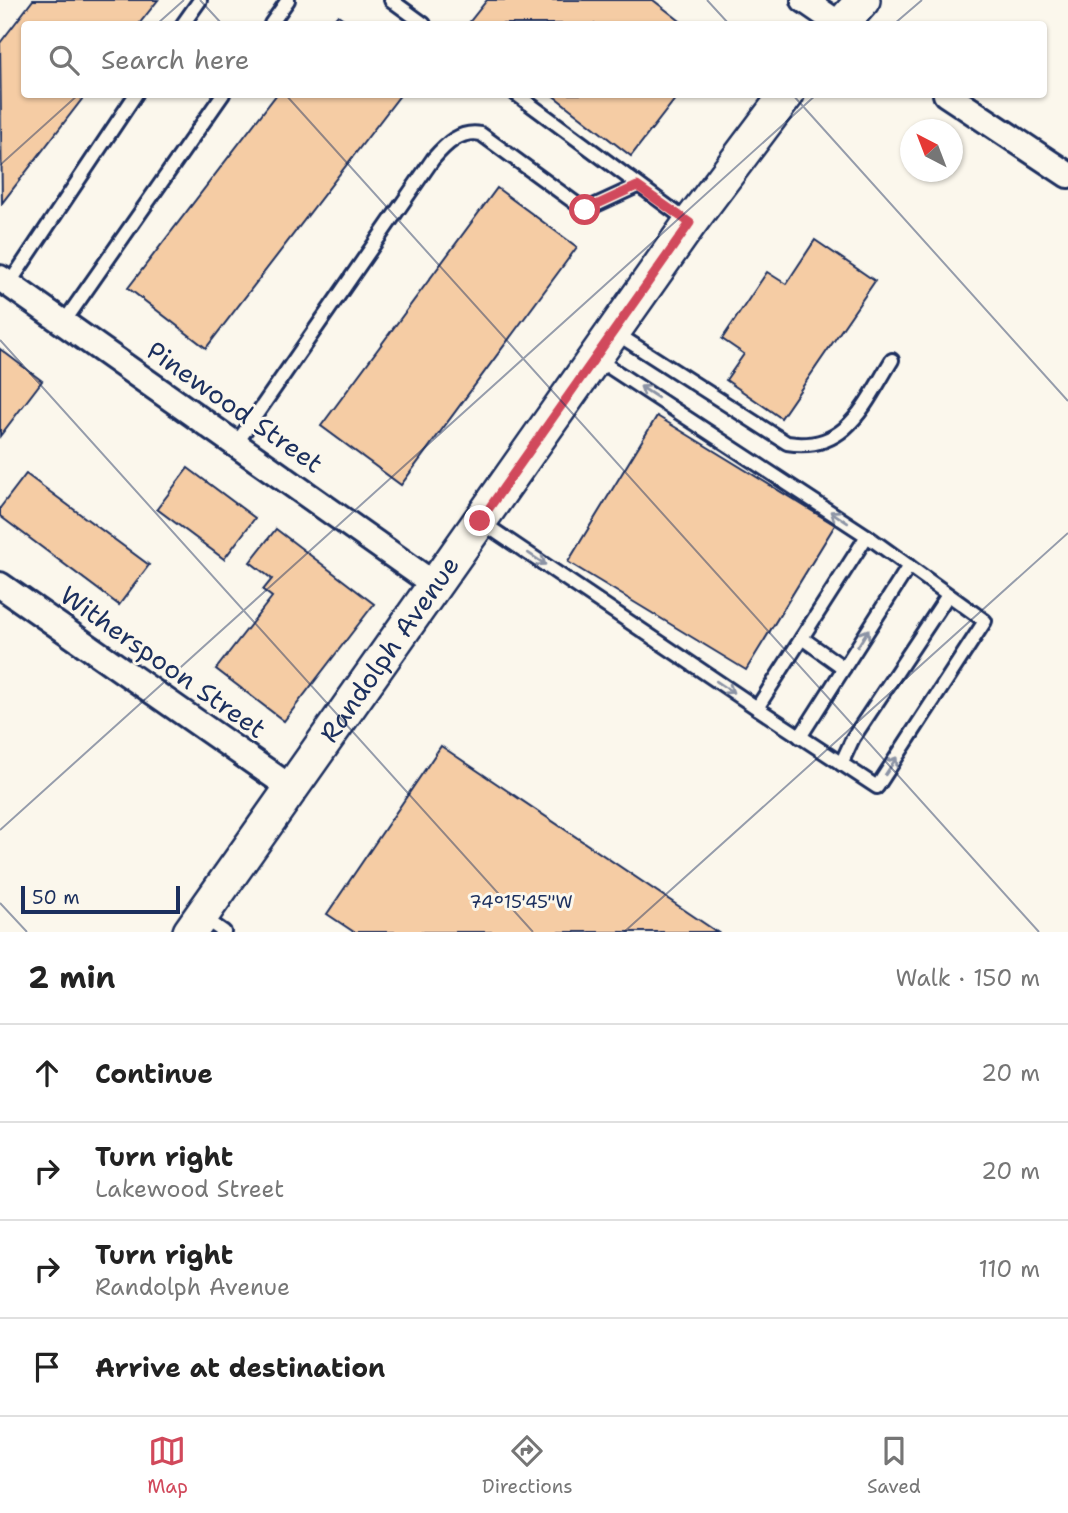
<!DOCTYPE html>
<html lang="en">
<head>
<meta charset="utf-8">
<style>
	body { margin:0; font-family:"Shantell Sans",sans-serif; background:#f2f2f2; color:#222 }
	.compass { position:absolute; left:900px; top:119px; width:63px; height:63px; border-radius:50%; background:#fff; box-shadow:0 2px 5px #0004; rotate:318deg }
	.scale { position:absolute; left:21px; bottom:18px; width:159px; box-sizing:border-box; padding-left:7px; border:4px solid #1b2f5e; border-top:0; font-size:19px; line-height:24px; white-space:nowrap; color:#1b2f5e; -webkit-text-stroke:5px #fbf7ec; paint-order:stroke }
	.stop { position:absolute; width:21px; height:21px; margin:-16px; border:5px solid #d1495b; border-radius:50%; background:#fff }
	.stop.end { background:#d1495b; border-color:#fff; box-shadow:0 2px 7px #0008 }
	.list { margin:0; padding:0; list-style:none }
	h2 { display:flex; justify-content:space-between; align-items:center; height:91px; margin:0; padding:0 28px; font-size:30px }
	h2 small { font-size:23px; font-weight:400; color:#767676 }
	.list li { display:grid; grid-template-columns:46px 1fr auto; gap:21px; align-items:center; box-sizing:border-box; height:98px; padding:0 28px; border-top:2px solid #e0e0e0 }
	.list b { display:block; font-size:26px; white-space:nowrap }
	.list p { margin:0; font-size:23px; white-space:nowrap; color:#767676 }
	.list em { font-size:23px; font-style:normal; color:#767676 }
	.icon { flex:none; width:38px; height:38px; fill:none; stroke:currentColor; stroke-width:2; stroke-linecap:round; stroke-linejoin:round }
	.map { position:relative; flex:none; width:1068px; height:932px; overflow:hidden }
	.search { position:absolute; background:#fff; box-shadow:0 2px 5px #0004; left:21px; right:21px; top:21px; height:77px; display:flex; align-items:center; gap:18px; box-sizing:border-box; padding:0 24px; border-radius:7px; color:#767676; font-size:26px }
	.sheet { height:483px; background:#fff }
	nav { display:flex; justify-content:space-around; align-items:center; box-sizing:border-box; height:98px; border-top:2px solid #e0e0e0; background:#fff; font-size:19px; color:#767676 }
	nav a { display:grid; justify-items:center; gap:4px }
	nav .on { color:#d1495b }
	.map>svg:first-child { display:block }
	.building { fill:#f5cca4; stroke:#1b2f5e; stroke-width:2 }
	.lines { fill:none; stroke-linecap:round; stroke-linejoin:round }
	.service-casing { stroke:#1b2f5e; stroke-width:18 }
	.minor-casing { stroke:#1b2f5e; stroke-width:30 }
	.secondary-casing { stroke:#1b2f5e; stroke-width:38 }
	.service { stroke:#fbf7ec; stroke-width:12 }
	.minor { stroke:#fbf7ec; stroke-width:24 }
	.secondary { stroke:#fbf7ec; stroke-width:33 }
	.oneway { stroke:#8b93a5 }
	.route { stroke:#d1495b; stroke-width:9 }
	.ticks { fill:none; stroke:#1b2f5e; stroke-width:2; stroke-opacity:0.45 }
	.labels { text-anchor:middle; stroke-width:6; stroke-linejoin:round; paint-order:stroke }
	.street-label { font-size:26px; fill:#1b2f5e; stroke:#fbf7ec }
	.ticks-label { font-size:18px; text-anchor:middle; fill:#1b2f5e; stroke:#fbf7ec; stroke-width:6; stroke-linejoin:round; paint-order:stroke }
</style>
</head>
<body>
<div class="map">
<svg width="1068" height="932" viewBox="0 0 1068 932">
	<rect width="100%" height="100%" fill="#fbf7ec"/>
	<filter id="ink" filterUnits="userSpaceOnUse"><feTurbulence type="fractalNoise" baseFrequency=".0143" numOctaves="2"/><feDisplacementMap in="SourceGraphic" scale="14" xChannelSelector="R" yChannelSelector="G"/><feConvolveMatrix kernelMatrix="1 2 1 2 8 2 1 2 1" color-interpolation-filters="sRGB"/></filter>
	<g filter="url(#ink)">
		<g class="building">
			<path d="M 33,0 L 158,0 L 139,24 L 24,24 L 24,94 L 86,94 L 2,203 L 0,43 Z"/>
			<path d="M 487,0 L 653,0 L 684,24 L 468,24 Z"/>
			<path d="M 338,15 L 351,24 L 330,24 Z"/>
			<path d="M 277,94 L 401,94 L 206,348 L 128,288 Z"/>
			<path d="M 551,94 L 679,94 L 631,156 Z"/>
			<path d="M 497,188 L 577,247 L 401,485 L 321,426 Z"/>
			<path d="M 815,240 L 875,281 L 781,418 L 726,380 L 744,354 L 722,339 L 767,272 L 786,284 Z"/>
			<path d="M 0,349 L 42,381 L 0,436 Z"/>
			<path d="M 657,416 L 835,525 L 746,670 L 568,562 Z"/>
			<path d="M 188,468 L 255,518 L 224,559 L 157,509 Z"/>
			<path d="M 26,474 L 149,565 L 119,605 L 0,516 L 0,508 Z"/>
			<path d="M 276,529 L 374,604 L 284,721 L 216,669 L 272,597 L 263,590 L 272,579 L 250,562 Z"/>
			<path d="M 441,746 L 717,932 L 354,932 L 327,914 Z"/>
		</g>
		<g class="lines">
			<defs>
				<g id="service">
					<path d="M 391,0 L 424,24"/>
					<path d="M 183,24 L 200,0"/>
					<path d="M 271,24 L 288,0"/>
					<path d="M 516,94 L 690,223"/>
					<path d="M 9,284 L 136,94"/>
					<path d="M 64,322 L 223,94"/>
					<path d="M 614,332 L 787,443 C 847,453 865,403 892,360"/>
					<path d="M 236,444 L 433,159 C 446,144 460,130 481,134 L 585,210 L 637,186"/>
					<path d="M 480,521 L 757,708 L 867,536 L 597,359"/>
					<path d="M 802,638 L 844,668"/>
					<path d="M 757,708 L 877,787 L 985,621 L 867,536"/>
					<path d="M 800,737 L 909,566"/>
					<path d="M 841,764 L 853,738 L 948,595"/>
					<path d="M 201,916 L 224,932"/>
				</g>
				<g id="minor">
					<path d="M 804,0 L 839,24"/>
					<path d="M 946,94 L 1068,175"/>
					<path d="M 0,278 L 435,585"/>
					<path d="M 0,585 L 291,788"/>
				</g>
				<g id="secondary">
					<path d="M 842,24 L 863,0"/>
					<path id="s1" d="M 190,932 L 690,223 L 787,94"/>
				</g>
			</defs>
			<use href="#service" class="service-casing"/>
			<use href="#minor" class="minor-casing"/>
			<use href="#secondary" class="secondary-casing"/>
			<use href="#service" class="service"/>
			<use href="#minor" class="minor"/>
			<use href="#secondary" class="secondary"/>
		</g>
		<defs><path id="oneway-shaft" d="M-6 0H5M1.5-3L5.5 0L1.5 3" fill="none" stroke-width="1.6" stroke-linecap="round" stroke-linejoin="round" transform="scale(1.75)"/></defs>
		<g class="oneway">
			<use href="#oneway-shaft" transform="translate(649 392) rotate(-147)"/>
			<use href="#oneway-shaft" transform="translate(839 517) rotate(-146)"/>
			<use href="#oneway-shaft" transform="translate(537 559) rotate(34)"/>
			<use href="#oneway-shaft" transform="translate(863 638) rotate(-58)"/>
			<use href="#oneway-shaft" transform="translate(725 687) rotate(34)"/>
			<use href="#oneway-shaft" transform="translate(891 766) rotate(-57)"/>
		</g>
	</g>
	<g class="lines" filter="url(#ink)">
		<path class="route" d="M 480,521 L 690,223 L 637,186 L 585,210"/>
	</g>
	<path class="ticks" d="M 200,0 L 222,24M 707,0 L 729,24M 157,24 L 184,0M 894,24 L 922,0M 285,94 L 1039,932M 792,94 L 1068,401M 0,165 L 79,94M 0,340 L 533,932M 0,830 L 817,94M 0,903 L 27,932M 624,932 L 1068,533"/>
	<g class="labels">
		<g class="street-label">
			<text transform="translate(235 407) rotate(35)" y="9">Pinewood Street</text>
			<text dy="9" stroke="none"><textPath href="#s1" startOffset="346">Randolph Avenue</textPath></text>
			<text transform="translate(163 662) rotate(35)" y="9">Witherspoon Street</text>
		</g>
	</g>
	<g class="ticks-label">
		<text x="521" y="908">74°15'45"W</text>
	</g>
</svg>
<svg class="compass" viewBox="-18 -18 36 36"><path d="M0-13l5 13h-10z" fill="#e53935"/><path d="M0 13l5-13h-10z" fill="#767676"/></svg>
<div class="scale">50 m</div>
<div class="stop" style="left:585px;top:210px"></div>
<div class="stop end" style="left:480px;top:521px"></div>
<div class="search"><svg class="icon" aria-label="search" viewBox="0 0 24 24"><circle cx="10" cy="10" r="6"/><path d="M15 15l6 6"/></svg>Search here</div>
</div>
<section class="sheet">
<h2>2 min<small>Walk · 150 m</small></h2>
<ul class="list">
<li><svg class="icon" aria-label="ahead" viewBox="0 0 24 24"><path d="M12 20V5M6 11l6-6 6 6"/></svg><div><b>Continue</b></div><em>20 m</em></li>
<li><svg class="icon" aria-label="right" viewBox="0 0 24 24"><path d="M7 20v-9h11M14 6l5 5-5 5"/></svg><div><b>Turn right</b><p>Lakewood Street</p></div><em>20 m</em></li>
<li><svg class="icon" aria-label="right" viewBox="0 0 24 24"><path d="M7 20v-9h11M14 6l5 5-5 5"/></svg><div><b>Turn right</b><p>Randolph Avenue</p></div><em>110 m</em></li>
<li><svg class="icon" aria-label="arrive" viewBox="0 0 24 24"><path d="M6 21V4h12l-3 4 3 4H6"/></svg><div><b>Arrive at destination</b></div></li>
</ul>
</section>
<nav>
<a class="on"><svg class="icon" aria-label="map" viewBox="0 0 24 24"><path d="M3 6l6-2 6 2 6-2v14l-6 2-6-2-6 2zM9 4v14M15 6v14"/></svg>Map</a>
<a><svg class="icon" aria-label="directions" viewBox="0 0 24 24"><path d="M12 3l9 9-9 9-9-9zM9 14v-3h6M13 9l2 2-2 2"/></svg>Directions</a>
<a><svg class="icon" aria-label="saved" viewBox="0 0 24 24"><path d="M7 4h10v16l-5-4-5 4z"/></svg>Saved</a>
</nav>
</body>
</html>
